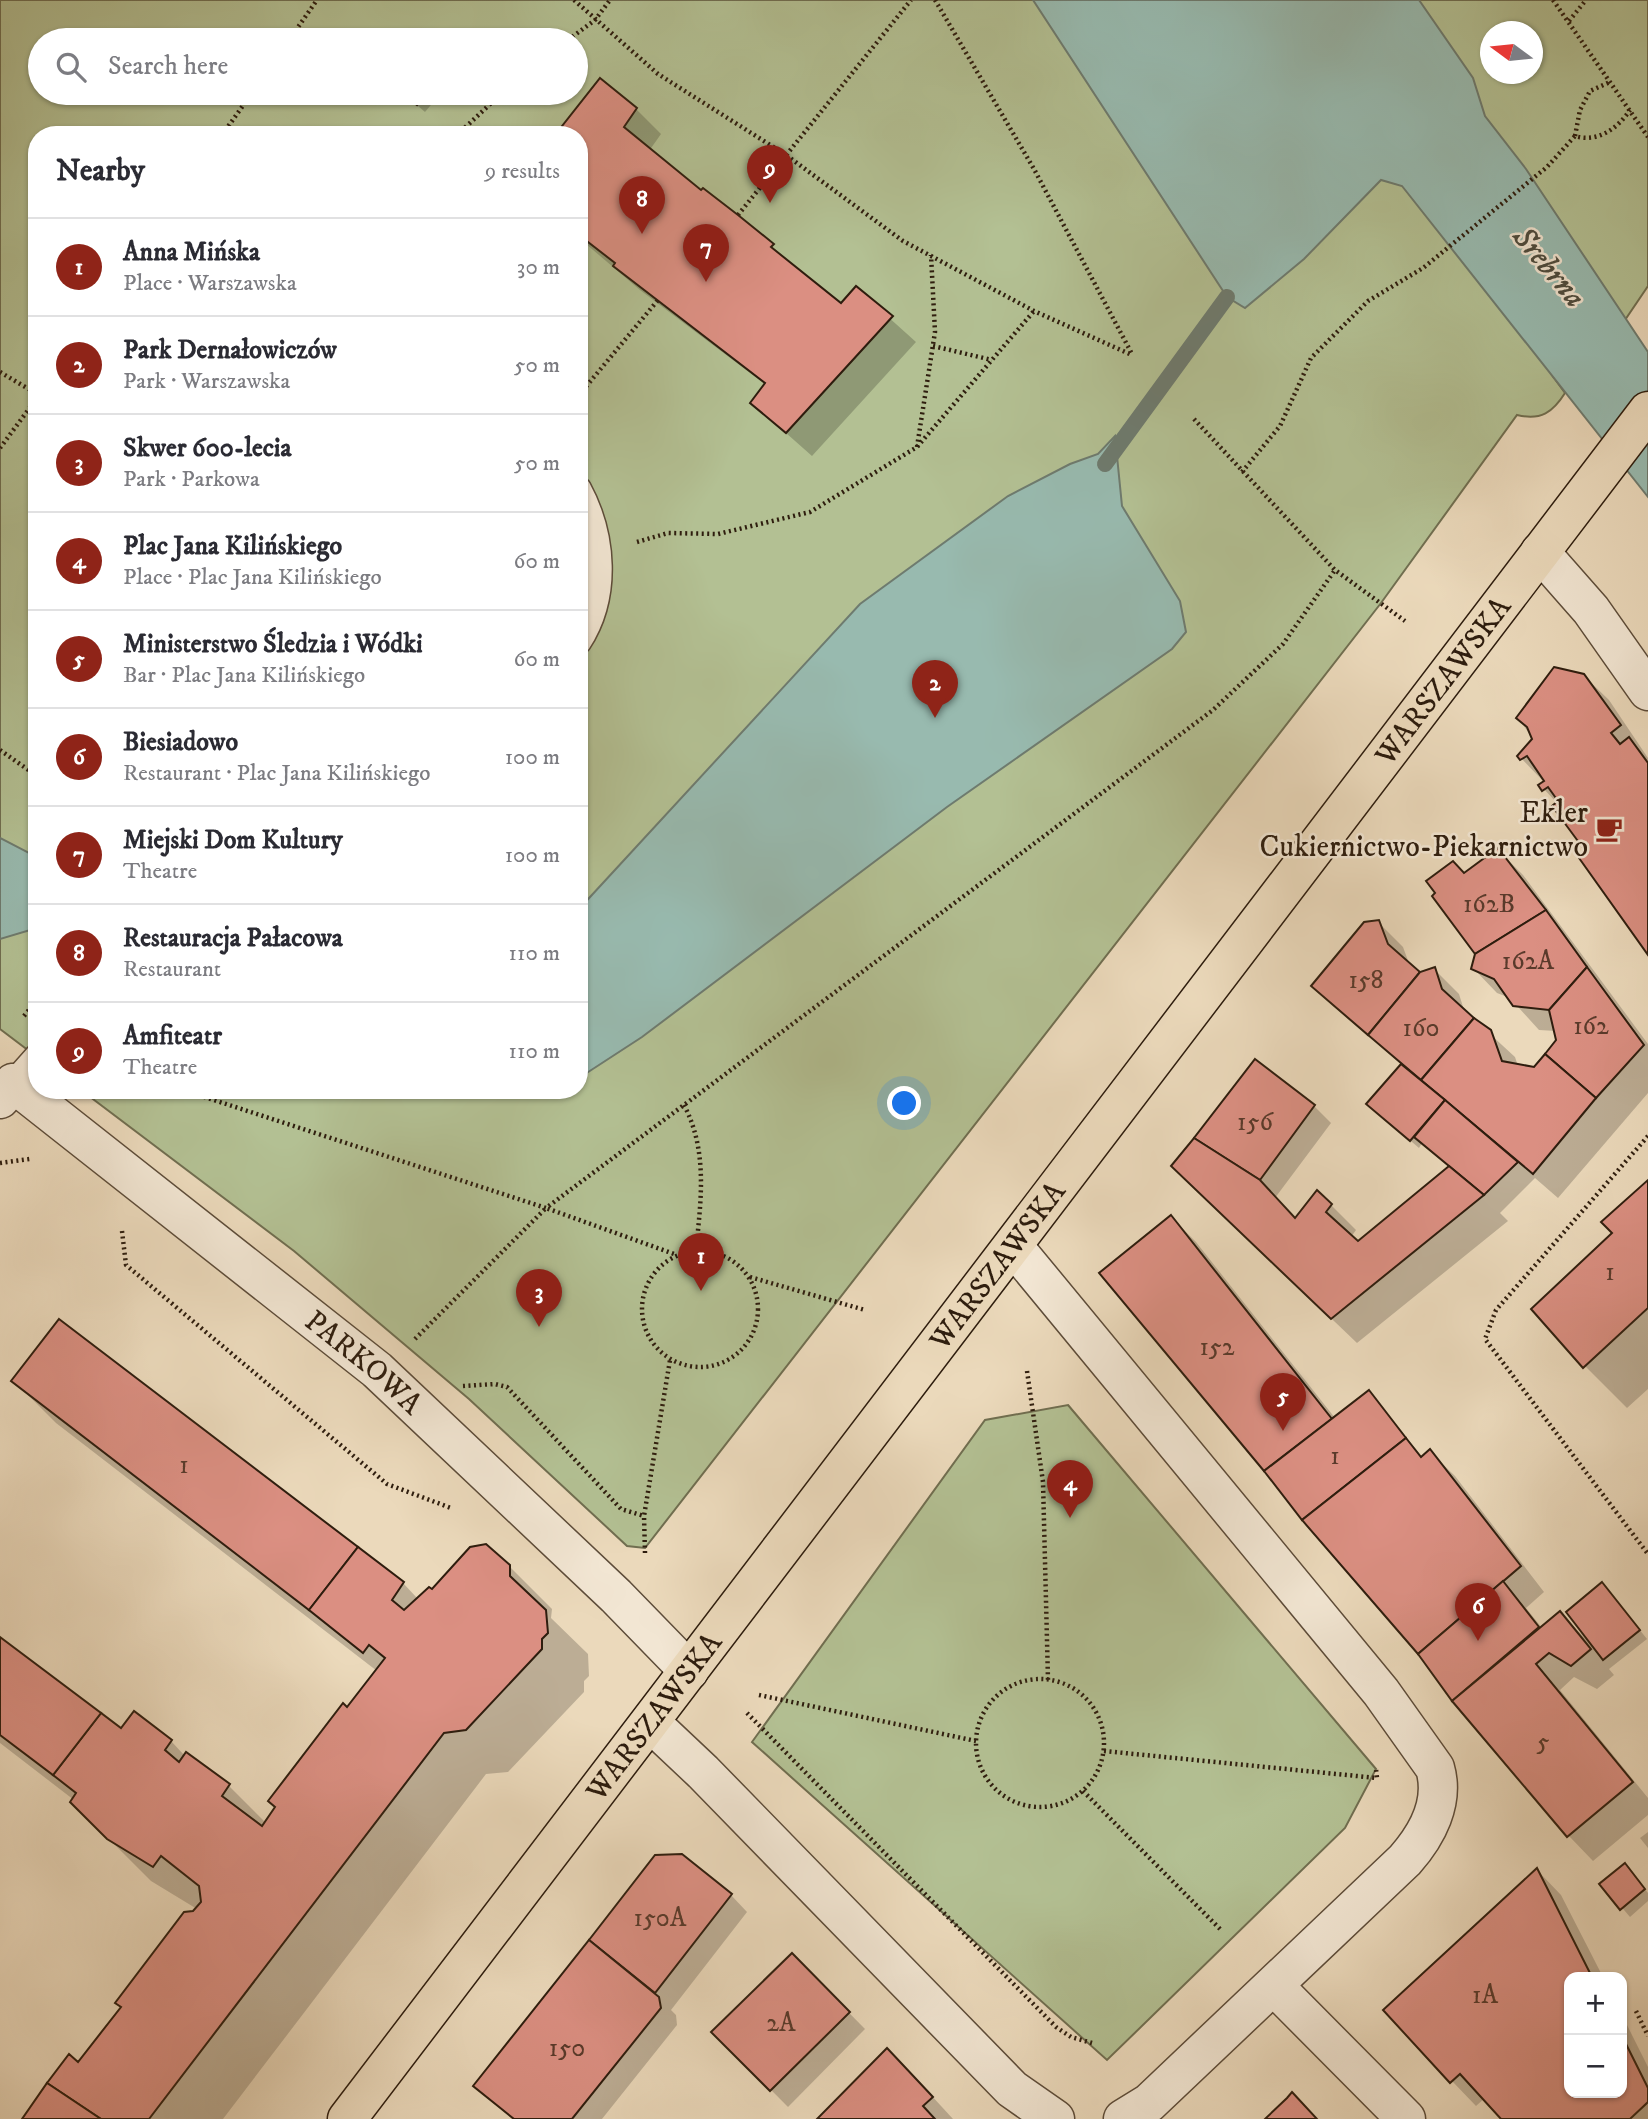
<!DOCTYPE html>
<html lang="en">
<head>
<meta charset="utf-8">
<style>
	body { margin:0; font-family:"IM FELL DW Pica",serif; background:#f7f7f7; color:#2b2b33 }
	.controls { position:absolute; right:21px; bottom:21px; display:grid; overflow:hidden; border-radius:14px; box-shadow:0 2px 5px #0004 }
	.controls button { width:63px; height:63px; display:grid; place-items:center; padding:0; border:0; border-bottom:2px solid #e1e1e2; background:#fff; color:#2b2b33; font:35px sans-serif }
	.compass { position:absolute; left:1480px; top:21px; width:63px; height:63px; border-radius:50%; background:#fff; box-shadow:0 2px 5px #0004; rotate:285deg }
	.you { position:absolute; left:905px; top:1104px; width:24px; height:24px; margin:-18px; border:5px solid #fff; border-radius:50%; background:#1a73e8; box-shadow:0 0 0 10px #1a73e833 }
	.badge { display:grid; place-items:center; width:46px; height:46px; border-radius:50%; background:#8f2418; color:#fff; font-size:23px; font-weight:700 }
	.pin { position:absolute; translate:-50% -58px; filter:drop-shadow(0 2px 4px #0008) }
	.pin::after { content:''; position:absolute; top:37px; width:24px; height:21px; background:inherit; clip-path:polygon(0 0,100% 0,50% 100%) }
	.list { margin:0; padding:0; list-style:none }
	h2 { display:flex; justify-content:space-between; align-items:center; height:91px; margin:0; padding:0 28px; font-size:30px }
	h2 small { font-size:23px; font-weight:400; color:#7c7c81 }
	.list li { display:grid; grid-template-columns:46px 1fr auto; gap:21px; align-items:center; box-sizing:border-box; height:98px; padding:0 28px; border-top:2px solid #e1e1e2 }
	.list b { display:block; font-size:26px; white-space:nowrap }
	.list p { margin:0; font-size:23px; white-space:nowrap; color:#7c7c81 }
	.list em { font-size:23px; font-style:normal; color:#7c7c81 }
	.icon { flex:none; width:38px; height:38px; fill:none; stroke:currentColor; stroke-width:2; stroke-linecap:round; stroke-linejoin:round }
	.map { position:relative; flex:none; width:1648px; height:2119px; overflow:hidden }
	.search { position:absolute; background:#fff; box-shadow:0 2px 5px #0004; left:28px; top:28px; width:560px; height:77px; display:flex; align-items:center; gap:18px; box-sizing:border-box; padding:0 24px; border-radius:38px; color:#7c7c81; font-size:26px }
	.panel { position:absolute; background:#fff; box-shadow:0 2px 5px #0004; left:28px; top:126px; width:560px; height:973px; border-radius:28px }
	.map>svg:first-child { display:block }
	.green { fill:#b3c093; stroke:#706e50; stroke-width:2; fill-rule:evenodd }
	.water { fill:#98baaf; stroke:#6e7b6f; stroke-width:2 }
	.shadow { fill:#0003 }
	.lines { fill:none; stroke-linecap:round; stroke-linejoin:round }
	.stream { stroke:#6e7b6f; stroke-width:16 }
	.building { fill:#db8f82; stroke:#2e1d0e; stroke-width:2 }
	.service-casing { stroke:#5d4c39; stroke-width:27 }
	.minor-casing { stroke:#5d4c39; stroke-width:41 }
	.primary-casing { stroke:#2e1d0e; stroke-width:41 }
	.path { stroke:#2e1d0e; stroke-width:4.5; stroke-dasharray:2 3.5; stroke-linecap:butt }
	.service { stroke:#f2e6d3; stroke-width:24 }
	.minor { stroke:#f2e6d3; stroke-width:38 }
	.primary { stroke:#ebd9bb; stroke-width:38 }
	.labels { text-anchor:middle; stroke-width:5; stroke-linejoin:round; paint-order:stroke }
	.number-label { font-size:26px; fill:#593a2b }
	.street-label { font-size:30px; fill:#2e1d0e; stroke:#f2e6d3 }
	.poi-label { font-size:30px; fill:#2e1d0e; stroke:#f2e6d3; text-anchor:end }
	.water-label { font-size:32px; font-style:italic; fill:#4e4c3e; stroke:#f2e6d3 }
</style>
</head>
<body>
<div class="map">
<svg width="1648" height="2119" viewBox="0 0 1648 2119">
	<rect width="100%" height="100%" fill="#ebd9bb"/>
	<filter id="stains"><feTurbulence type="fractalNoise" baseFrequency=".00286" numOctaves="4"/><feColorMatrix values="0 0 0 0 .2 0 0 0 0 .09 0 0 0 0 .02 0 0 0 .5 -.17"/></filter>
	<radialGradient id="worn" r=".72"><stop offset=".6" stop-color="#630" stop-opacity="0"/><stop offset="1" stop-color="#630" stop-opacity=".3"/></radialGradient>
	<g class="green">
		<path d="M 0,0 L 1648,0 L 1648,286 L 1625,320 L 1614,305 L 1552,375 L 1565,393 C 1553,412 1541,421 1517,415 L 1381,603 L 645,1548 L 627,1546 L 469,1399 L 294,1251 L 81,1090 L 579,1090 L 579,135 L 37,135 L 37,1057 L 0,1029 ZM 1490,32 L 1532,32 L 1532,74 L 1490,74 ZM 40,40 L 576,40 L 576,93 L 40,93 Z"/>
		<path d="M 1068,1405 L 1376,1769 L 1345,1828 L 1107,2060 L 752,1742 L 985,1420 Z"/>
	</g>
	<g class="water">
		<path d="M 1033,0 L 1419,0 L 1473,78 L 1485,116 L 1526,169 L 1648,352 L 1648,497 L 1402,186 L 1381,180 L 1304,259 L 1245,308 L 1227,297 Z"/>
		<path d="M 1115,436 L 1122,506 L 1180,601 L 1186,632 L 1172,649 L 947,807 L 642,1037 L 579,1078 L 579,909 L 860,604 L 1008,496 L 1070,464 L 1098,454 Z"/>
		<path d="M 0,838 L 37,857 L 37,928 L 0,939 Z"/>
	</g>
	<g class="shadow">
		<path d="M 403,93 L 441,93 L 425,112 Z"/>
		<path d="M 636,109 L 661,134 L 649,151 L 701,193 L 737,217 L 841,305 L 856,288 L 916,342 L 812,456 L 752,403 L 766,385 L 640,290 L 579,238 L 579,135 Z"/>
		<path d="M 1583,675 L 1609,700 L 1648,758 L 1648,952 L 1558,804 L 1541,786 L 1545,783 L 1519,756 L 1534,740 L 1518,718 Z"/>
		<path d="M 1498,850 L 1523,875 L 1648,1044 L 1648,1093 L 1558,1198 L 1535,1178 L 1500,1213 L 1508,1221 L 1357,1343 L 1198,1191 L 1314,1106 L 1331,1123 L 1275,1198 L 1296,1220 L 1331,1205 L 1356,1230 L 1351,1237 L 1358,1244 L 1450,1168 L 1422,1143 L 1419,1148 L 1377,1112 L 1402,1065 L 1313,986 L 1378,922 L 1403,947 L 1410,966 L 1420,974 L 1434,969 L 1459,994 L 1464,1010 L 1515,1057 L 1518,1066 L 1534,1068 L 1558,1040 L 1556,1031 L 1539,1030 L 1510,998 L 1497,993 L 1473,968 L 1477,953 L 1465,875 Z"/>
		<path d="M 1648,1182 L 1648,1389 L 1627,1408 L 1585,1366 L 1614,1233 Z"/>
		<path d="M 1171,1217 L 1196,1242 L 1335,1418 L 1369,1392 L 1423,1458 L 1430,1452 L 1455,1476 L 1544,1592 L 1526,1608 L 1542,1628 L 1560,1613 L 1586,1639 L 1610,1593 L 1647,1639 L 1609,1669 L 1614,1675 L 1597,1689 L 1574,1677 L 1560,1690 L 1648,1798 L 1648,1815 L 1593,1861 L 1569,1836 L 1454,1700 Z"/>
		<path d="M 14,1381 L 403,1583 L 418,1599 L 509,1566 L 552,1609 L 551,1618 L 588,1654 L 589,1676 L 584,1681 L 584,1692 L 508,1772 L 486,1774 L 223,2119 L 24,2119 L 79,2064 L 197,1909 L 151,1881 L 72,1802 L 74,1800 L 0,1743 L 0,1638 L 122,1730 L 171,1741 L 185,1756 L 229,1786 L 266,1823 L 377,1671 L 56,1423 Z"/>
		<path d="M 1648,1832 L 1648,1848 L 1640,1838 Z"/>
		<path d="M 656,1857 L 731,1895 L 747,1912 L 671,2010 L 676,2015 L 677,2025 L 602,2119 L 512,2119 L 475,2086 Z"/>
		<path d="M 1625,1865 L 1648,1893 L 1648,1901 L 1630,1917 L 1602,1884 Z"/>
		<path d="M 1537,1870 L 1561,1895 L 1603,1977 L 1569,1977 L 1569,2093 L 1622,2093 L 1622,2015 L 1648,2067 L 1648,2119 L 1503,2119 L 1485,2098 L 1476,2106 L 1452,2081 Z"/>
		<path d="M 792,1955 L 865,2029 L 788,2107 L 714,2032 Z"/>
		<path d="M 919,2082 L 953,2119 L 820,2119 Z"/>
	</g>
	<g class="lines">
		<path class="stream" d="M 1105,464 L 1227,297"/>
	</g>
	<g class="building">
		<path d="M 600,78 L 637,108 L 624,127 L 701,190 L 703,188 L 738,215 L 774,244 L 771,247 L 841,303 L 856,286 L 893,316 L 786,433 L 750,403 L 765,383 L 613,266 L 615,263 L 579,235 L 579,135 L 555,135 Z"/>
		<path d="M 402,93 L 427,93 L 417,105 Z"/>
		<path d="M 1554,667 L 1584,674 L 1621,725 L 1611,733 L 1620,744 L 1629,737 L 1648,763 L 1648,955 L 1579,858 L 1586,852 L 1552,806 L 1558,801 L 1548,787 L 1542,791 L 1538,785 L 1544,781 L 1527,756 L 1520,760 L 1517,756 L 1532,739 L 1527,727 L 1516,718 Z"/>
		<path d="M 1498,848 L 1546,910 L 1475,954 L 1432,896 L 1435,893 L 1426,881 L 1453,861 L 1464,873 Z"/>
		<path d="M 1546,910 L 1587,967 L 1549,1010 L 1513,1006 L 1494,979 L 1471,969 L 1475,954 Z"/>
		<path d="M 1379,920 L 1388,944 L 1420,972 L 1368,1035 L 1311,986 L 1364,922 Z"/>
		<path d="M 1435,967 L 1442,989 L 1474,1018 L 1421,1080 L 1368,1035 L 1420,972 Z"/>
		<path d="M 1587,967 L 1644,1045 L 1596,1098 L 1545,1054 L 1556,1040 L 1549,1010 Z"/>
		<path d="M 1474,1018 L 1491,1030 L 1502,1061 L 1534,1067 L 1545,1054 L 1596,1098 L 1533,1174 L 1421,1080 Z"/>
		<path d="M 1255,1059 L 1315,1105 L 1260,1180 L 1194,1138 Z"/>
		<path d="M 1401,1064 L 1445,1100 L 1410,1141 L 1366,1104 Z"/>
		<path d="M 1445,1100 L 1518,1162 L 1484,1195 L 1414,1137 Z"/>
		<path d="M 1194,1138 L 1260,1180 L 1295,1218 L 1317,1190 L 1332,1204 L 1326,1212 L 1358,1241 L 1449,1166 L 1484,1195 L 1331,1319 L 1171,1166 Z"/>
		<path d="M 1648,1180 L 1648,1308 L 1583,1368 L 1531,1309 L 1612,1233 L 1601,1222 Z"/>
		<path d="M 1171,1215 L 1332,1419 L 1264,1471 L 1099,1273 Z"/>
		<path d="M 59,1319 L 358,1547 L 309,1610 L 11,1381 Z"/>
		<path d="M 1369,1390 L 1406,1438 L 1302,1520 L 1264,1471 Z"/>
		<path d="M 1406,1438 L 1421,1457 L 1430,1449 L 1521,1566 L 1418,1654 L 1302,1520 Z"/>
		<path d="M 486,1544 L 510,1565 L 510,1576 L 546,1610 L 548,1633 L 542,1639 L 542,1649 L 466,1730 L 444,1733 L 149,2119 L 101,2119 L 47,2083 L 69,2054 L 78,2062 L 121,2007 L 115,2003 L 184,1912 L 193,1911 L 201,1902 L 199,1886 L 161,1856 L 153,1867 L 107,1839 L 70,1802 L 76,1793 L 53,1775 L 101,1713 L 121,1728 L 134,1711 L 172,1740 L 165,1750 L 179,1762 L 186,1752 L 230,1784 L 222,1796 L 262,1826 L 275,1807 L 268,1801 L 343,1703 L 347,1707 L 385,1658 L 369,1645 L 363,1653 L 309,1610 L 358,1547 L 404,1582 L 392,1600 L 404,1610 L 429,1587 L 432,1589 L 470,1547 Z"/>
		<path d="M 1503,1581 L 1539,1627 L 1452,1701 L 1418,1654 Z"/>
		<path d="M 1602,1582 L 1640,1630 L 1603,1660 L 1566,1612 Z"/>
		<path d="M 1560,1611 L 1591,1649 L 1571,1666 L 1549,1653 L 1536,1664 L 1633,1782 L 1567,1837 L 1452,1701 Z"/>
		<path d="M 0,1637 L 101,1713 L 53,1775 L 0,1735 Z"/>
		<path d="M 682,1854 L 732,1894 L 655,1993 L 589,1940 L 655,1855 Z"/>
		<path d="M 1625,1863 L 1645,1889 L 1620,1910 L 1599,1884 Z"/>
		<path d="M 1537,1868 L 1592,1977 L 1569,1977 L 1569,2093 L 1622,2093 L 1622,2036 L 1648,2088 L 1648,2102 L 1630,2119 L 1501,2119 L 1460,2074 L 1450,2083 L 1383,2010 Z"/>
		<path d="M 589,1940 L 659,1997 L 661,2008 L 572,2119 L 514,2119 L 473,2086 Z"/>
		<path d="M 792,1953 L 850,2012 L 770,2091 L 711,2032 Z"/>
		<path d="M 887,2048 L 933,2097 L 923,2106 L 935,2119 L 817,2119 Z"/>
		<path d="M 47,2083 L 101,2119 L 22,2119 Z"/>
		<path d="M 1292,2092 L 1317,2119 L 1265,2119 L 1287,2098 Z"/>
	</g>
	<g class="lines">
		<defs>
			<g id="service">
				<path d="M 579,489 C 604,535 609,596 579,642"/>
				<path d="M 13,1083 L 37,1056"/>
			</g>
			<g id="minor">
				<path d="M 1540,552 L 1591,610 L 1648,691"/>
				<path id="s1" d="M 0,1099 L 13,1083 L 377,1370 L 616,1596 L 689,1671"/>
				<path d="M 1014,1247 L 1381,1692 L 1435,1768 C 1445,1802 1427,1835 1405,1860 L 1149,2103 L 1123,2119"/>
				<path d="M 651,1723 L 703,1772 L 1012,2089 L 1055,2119"/>
				<path d="M 1274,1986 L 1406,2119"/>
			</g>
			<g id="primary">
				<path id="s2" d="M 347,2119 L 1648,411"/>
			</g>
		</defs>
		<use href="#service" class="service-casing"/>
		<use href="#minor" class="minor-casing"/>
		<use href="#primary" class="primary-casing"/>
		<g class="path">
			<path d="M 574,0 L 658,74 L 786,155 L 903,241 L 1034,311 L 1132,355"/>
			<path d="M 935,0 L 1034,169 L 1132,354"/>
			<path d="M 1553,0 L 1648,137"/>
			<path d="M 1569,21 L 1586,0"/>
			<path d="M 289,40 L 317,0"/>
			<path d="M 568,40 L 595,20 L 610,0"/>
			<path d="M 222,135 L 252,93"/>
			<path d="M 457,135 L 502,93"/>
			<path d="M 1575,136 L 1580,110 L 1590,91 L 1610,82"/>
			<path d="M 738,215 L 911,0"/>
			<path d="M 933,346 L 992,360"/>
			<path d="M 0,372 L 37,394"/>
			<path d="M 579,395 L 658,300"/>
			<path d="M 1194,419 L 1335,570 L 1405,621"/>
			<path d="M 917,447 L 935,332 L 931,255"/>
			<path d="M 0,448 L 37,398"/>
			<path d="M 1242,472 L 1280,426 L 1311,358 L 1368,301 L 1423,268 L 1547,167 L 1575,136 C 1598,143 1618,128 1630,110"/>
			<path d="M 637,542 L 668,533 L 718,534 L 810,512 L 917,447 L 1034,311"/>
			<path d="M 0,750 L 37,776"/>
			<path d="M 24,1016 L 37,1000"/>
			<path d="M 183,1090 L 546,1208 L 1213,710 L 1283,644 L 1335,570"/>
			<path d="M 684,1105 C 708,1151 701,1200 696,1250"/>
			<path d="M 1648,1136 L 1496,1310 L 1485,1339 L 1648,1554"/>
			<path d="M 0,1163 L 30,1159"/>
			<path d="M 122,1231 L 126,1265 L 387,1484 L 451,1508"/>
			<circle cx="700" cy="1309" r="58"/>
			<path d="M 750,1277 L 865,1310"/>
			<path d="M 415,1339 L 546,1208 L 677,1255"/>
			<path d="M 1027,1371 L 1043,1482 L 1048,1680"/>
			<path d="M 463,1386 L 495,1384 L 507,1387 L 621,1509 L 644,1516"/>
			<path d="M 645,1553 L 644,1516 L 670,1360"/>
			<circle cx="1040" cy="1743" r="64"/>
			<path d="M 759,1695 L 976,1741"/>
			<path d="M 747,1713 L 1056,2027 L 1071,2037 L 1092,2043"/>
			<path d="M 1104,1751 L 1377,1778 L 1376,1769"/>
			<path d="M 1083,1791 L 1222,1931"/>
			<path d="M 1636,2011 L 1648,2036"/>
		</g>
		<use href="#service" class="service"/>
		<use href="#minor" class="minor"/>
		<use href="#primary" class="primary"/>
	</g>
	<defs>
		<symbol id="cafe-bare" viewBox="-9 -9 18 18"><path d="M-5.5-4.5H6V0H3Q3 3.5 0 3.5H-2.5Q-5.5 3.5-5.5 0ZM3-3.2v2h1.7v-2ZM-6 4.5H4V6H-6Z" fill="#8f2418" stroke="#f2e6d3" stroke-width="2.5" paint-order="stroke"/></symbol>
	</defs>
	<g fill-rule="evenodd">
		<use href="#cafe-bare" x="1590" y="810" width="38" height="38"/>
	</g>
	<g class="labels">
		<g class="number-label">
			<text x="1489" y="912">162B</text>
			<text x="1528" y="969">162A</text>
			<text x="1366" y="988">158</text>
			<text x="1591" y="1034">162</text>
			<text x="1421" y="1036">160</text>
			<text x="1255" y="1130">156</text>
			<text x="1610" y="1280">1</text>
			<text x="1217" y="1355">152</text>
			<text x="1335" y="1464">1</text>
			<text x="184" y="1473">1</text>
			<text x="1543" y="1750">5</text>
			<text x="660" y="1926">150A</text>
			<text x="1485" y="2003">1A</text>
			<text x="781" y="2031">2A</text>
			<text x="567" y="2056">150</text>
		</g>
		<g class="street-label">
			<text dy="10" stroke="none"><textPath href="#s2" startOffset="1808">WARSZAWSKA</textPath></text>
			<text dy="10" stroke="none"><textPath href="#s2" startOffset="1073">WARSZAWSKA</textPath></text>
			<text dy="10" stroke="none"><textPath href="#s1" startOffset="469">PARKOWA</textPath></text>
			<text dy="10" stroke="none"><textPath href="#s2" startOffset="506">WARSZAWSKA</textPath></text>
		</g>
		<g class="poi-label">
			<text x="1588" y="822">Ekler<tspan x="1588" dy="34">Cukiernictwo-Piekarnictwo</tspan></text>
		</g>
		<g class="water-label">
			<text transform="translate(1550 266) rotate(50)" y="11">Srebrna</text>
		</g>
	</g>
	<rect width="100%" height="100%" filter="url(#stains)"/>
	<rect width="100%" height="100%" fill="url(#worn)"/>
</svg>
<div class="controls">
<button>+</button>
<button>−</button>
</div>
<svg class="compass" viewBox="-18 -18 36 36"><path d="M0-13l5 13h-10z" fill="#e53935"/><path d="M0 13l5-13h-10z" fill="#7c7c81"/></svg>
<div class="you"></div>
<div class="pin badge" style="left:701px;top:1291px">1</div>
<div class="pin badge" style="left:935px;top:718px">2</div>
<div class="pin badge" style="left:539px;top:1327px">3</div>
<div class="pin badge" style="left:1070px;top:1518px">4</div>
<div class="pin badge" style="left:1283px;top:1431px">5</div>
<div class="pin badge" style="left:1478px;top:1641px">6</div>
<div class="pin badge" style="left:706px;top:282px">7</div>
<div class="pin badge" style="left:642px;top:234px">8</div>
<div class="pin badge" style="left:770px;top:203px">9</div>
<div class="search"><svg class="icon" aria-label="search" viewBox="0 0 24 24"><circle cx="10" cy="10" r="6"/><path d="M15 15l6 6"/></svg>Search here</div>
<section class="panel">
<h2>Nearby<small>9 results</small></h2>
<ul class="list">
<li><span class="badge">1</span><div><b>Anna Mińska</b><p>Place · Warszawska</p></div><em>30 m</em></li>
<li><span class="badge">2</span><div><b>Park Dernałowiczów</b><p>Park · Warszawska</p></div><em>50 m</em></li>
<li><span class="badge">3</span><div><b>Skwer 600-lecia</b><p>Park · Parkowa</p></div><em>50 m</em></li>
<li><span class="badge">4</span><div><b>Plac Jana Kilińskiego</b><p>Place · Plac Jana Kilińskiego</p></div><em>60 m</em></li>
<li><span class="badge">5</span><div><b>Ministerstwo Śledzia i Wódki</b><p>Bar · Plac Jana Kilińskiego</p></div><em>60 m</em></li>
<li><span class="badge">6</span><div><b>Biesiadowo</b><p>Restaurant · Plac Jana Kilińskiego</p></div><em>100 m</em></li>
<li><span class="badge">7</span><div><b>Miejski Dom Kultury</b><p>Theatre</p></div><em>100 m</em></li>
<li><span class="badge">8</span><div><b>Restauracja Pałacowa</b><p>Restaurant</p></div><em>110 m</em></li>
<li><span class="badge">9</span><div><b>Amfiteatr</b><p>Theatre</p></div><em>110 m</em></li>
</ul>
</section>
</div>
</body>
</html>
